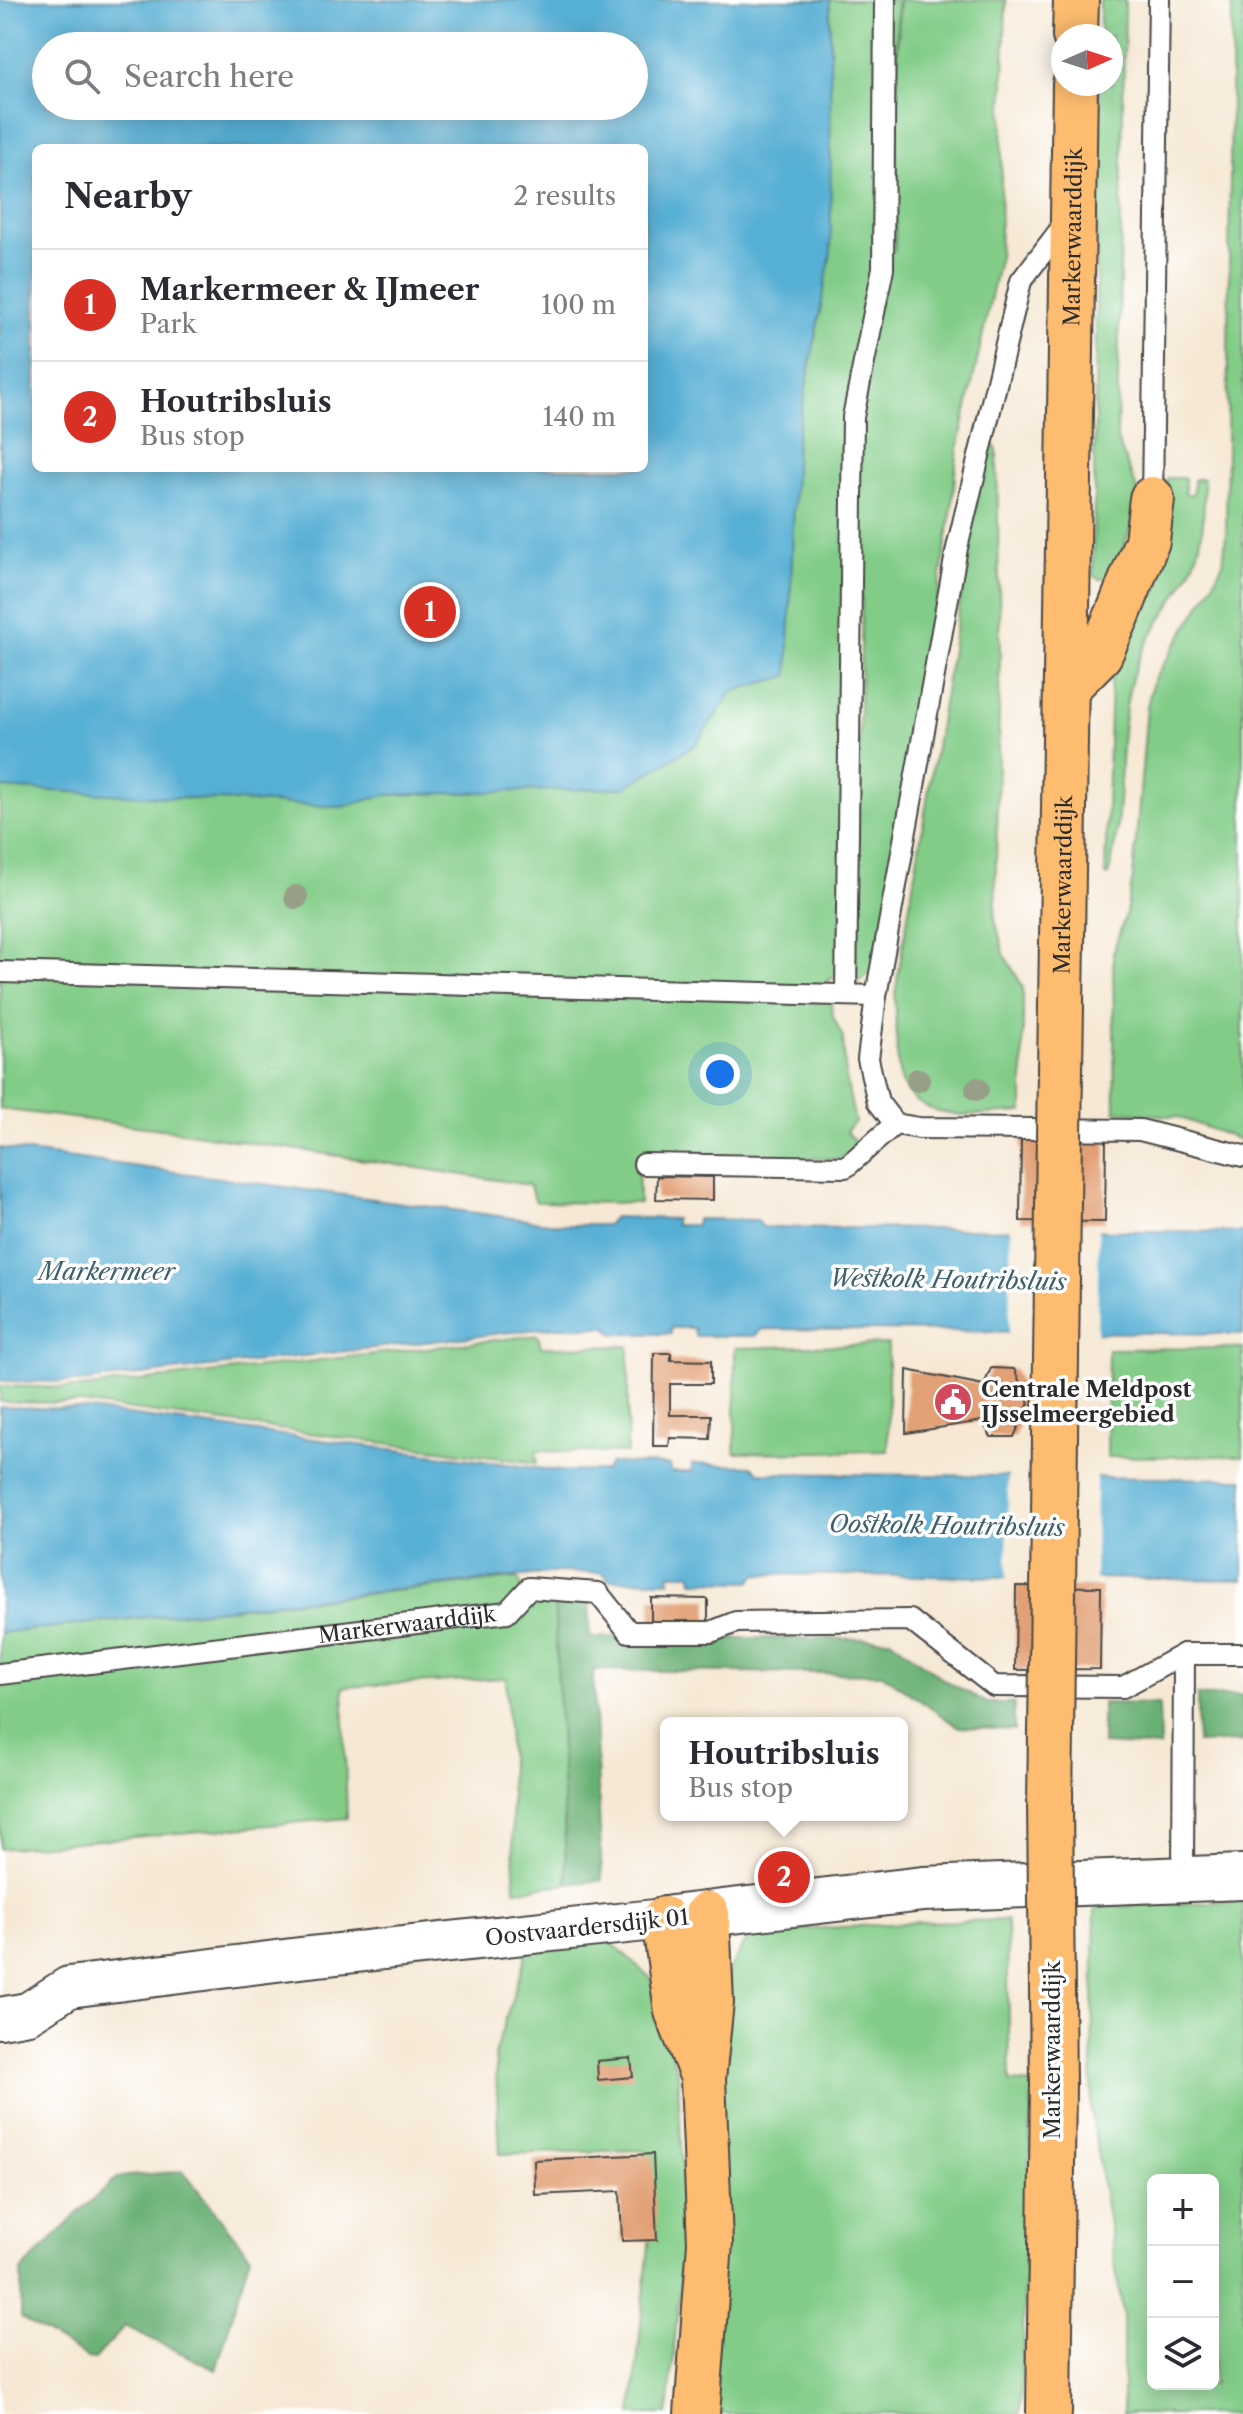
<!DOCTYPE html>
<html lang="en">
<head>
<meta charset="utf-8">
<style>
	body { margin:0; font-family:"Libre Caslon Text",serif; background:#f2f2f3; color:#2b2b33 }
	.controls { position:absolute; right:24px; bottom:24px; display:grid; overflow:hidden; border-radius:12px; box-shadow:0 4px 20px #0003 }
	.controls button { width:72px; height:72px; display:grid; place-items:center; padding:0; border:0; border-bottom:2px solid #e1e1e2; background:#fff; color:#2b2b33; font:40px sans-serif }
	.compass { position:absolute; left:1051px; top:24px; width:72px; height:72px; border-radius:50%; background:#fff; box-shadow:0 4px 20px #0003; rotate:87deg }
	.you { position:absolute; left:720px; top:1074px; width:28px; height:28px; margin:-20px; border:6px solid #fff; border-radius:50%; background:#1a73e8; box-shadow:0 0 0 12px #1a73e833 }
	.badge { display:grid; place-items:center; width:52px; height:52px; border-radius:50%; background:#d93025; color:#fff; font-size:26px; font-weight:700 }
	.pin { position:absolute; translate:-50% -50%; border:4px solid #fff; box-shadow:0 2px 8px #0006 }
	.popup { position:absolute; left:660px; top:1717px; width:248px; height:104px; box-sizing:border-box; display:grid; place-content:center; border-radius:12px; background:#fff; filter:drop-shadow(0 2px 6px #0005); font-size:26px; white-space:nowrap; color:#7c7c81 }
	.popup b { font-size:30px; color:#2b2b33 }
	.popup::after { content:''; position:absolute; left:50%; top:100%; margin-left:-16px; border:16px solid transparent; border-top-color:#fff }
	.list { margin:0; padding:0; list-style:none }
	h2 { display:flex; justify-content:space-between; align-items:center; height:104px; margin:0; padding:0 32px; font-size:34px }
	h2 small { font-size:26px; font-weight:400; color:#7c7c81 }
	.list li { display:grid; grid-template-columns:52px 1fr auto; gap:24px; align-items:center; box-sizing:border-box; height:112px; padding:0 32px; border-top:2px solid #e1e1e2 }
	.list b { display:block; font-size:30px; white-space:nowrap }
	.list p { margin:0; font-size:26px; white-space:nowrap; color:#7c7c81 }
	.list em { font-size:26px; font-style:normal; color:#7c7c81 }
	.icon { flex:none; width:44px; height:44px; fill:none; stroke:currentColor; stroke-width:2; stroke-linecap:round; stroke-linejoin:round }
	.map { position:relative; flex:none; width:1243px; height:2414px; overflow:hidden }
	.search { position:absolute; background:#fff; box-shadow:0 4px 20px #0003; left:32px; top:32px; width:616px; height:88px; display:flex; align-items:center; gap:20px; box-sizing:border-box; padding:0 28px; border-radius:44px; color:#7c7c81; font-size:30px }
	.panel { position:absolute; background:#fff; box-shadow:0 4px 20px #0003; left:32px; top:144px; width:616px; height:328px; border-radius:12px }
	.map>svg:first-child { display:block }
	.green { fill:#82cc88; stroke:#567c5a; stroke-width:2; fill-rule:evenodd }
	.forest { fill:#69b074; stroke:#4a6e50; stroke-width:2 }
	.water { fill:#57afd4; stroke:#416d80; stroke-width:2; fill-rule:evenodd }
	.pier { fill:#f6e8d4 }
	.building { fill:#e2a076 }
	.lines { fill:none; stroke-linecap:round; stroke-linejoin:round }
	.service-casing { stroke:#494744; stroke-width:24 }
	.minor-casing { stroke:#494744; stroke-width:44 }
	.tertiary-casing { stroke:#494744; stroke-width:48 }
	.primary-casing { stroke:#494744; stroke-width:48 }
	.service { stroke:#fff; stroke-width:20 }
	.minor { stroke:#fff; stroke-width:40 }
	.tertiary { stroke:#fff; stroke-width:44 }
	.primary { stroke:#febc70; stroke-width:44 }
	.primary-bridge-casing { stroke:#494744; stroke-width:48; stroke-linecap:butt }
	.primary-bridge { stroke:#febc70; stroke-width:44 }
	.tree { fill:#979f89 }
	.labels { text-anchor:middle; stroke-width:7; stroke-linejoin:round; paint-order:stroke }
	.street-label { font-size:22px; fill:#2b2b2b; stroke:#fff }
	.poi-label { font-size:22px; font-weight:bold; fill:#2b2b2b; stroke:#fff; text-anchor:start }
	.water-label { font-size:24px; font-style:italic; fill:#3d606f; stroke:#fff }
</style>
</head>
<body>
<div class="map">
<svg width="1243" height="2414" viewBox="0 0 1243 2414">
	<rect width="100%" height="100%" fill="#fff"/>
	<filter id="ink" filterUnits="userSpaceOnUse"><feTurbulence type="fractalNoise" baseFrequency=".0125" numOctaves="2"/><feDisplacementMap in="SourceGraphic" scale="16" xChannelSelector="R" yChannelSelector="G"/><feConvolveMatrix kernelMatrix="1 2 1 2 8 2 1 2 1" color-interpolation-filters="sRGB"/></filter>
	<filter id="wash" filterUnits="userSpaceOnUse"><feTurbulence type="fractalNoise" baseFrequency=".006" numOctaves="4" result="noise"/><feDisplacementMap in="SourceGraphic" scale="32" xChannelSelector="R" yChannelSelector="G"/><feGaussianBlur stdDeviation="1.8" result="paint"/><feColorMatrix in="noise" values="0 0 0 0 0 0 0 0 0 0 0 0 0 0 0 0 0 1.4 0 .05"/><feComposite in="paint" operator="in"/></filter>
	<g filter="url(#wash)">
		<rect width="100%" height="100%" fill="#f6e8d4"/>
		<g class="green">
			<path d="M 0,0 L 897,0 L 895,252 L 899,0 L 1006,0 L 999,260 L 957,454 L 952,507 L 879,964 L 855,985 L 863,538 L 859,557 L 838,977 L 828,980 L 833,1016 L 843,1038 L 846,1079 L 855,1122 L 846,1131 L 858,1145 L 840,1159 L 638,1155 L 639,1203 L 536,1202 L 529,1185 L 169,1130 L 0,1109 ZM 46,46 L 634,46 L 634,106 L 46,106 ZM 36,148 L 644,148 L 644,468 L 36,468 Z"/>
			<path d="M 1100,0 L 1125,0 L 1117,439 L 1141,499 L 1112,579 L 1099,579 L 1093,575 L 1099,84 L 1111,84 L 1111,36 L 1100,36 Z"/>
			<path d="M 1232,0 L 1243,0 L 1243,1141 L 1178,1117 L 1115,1111 L 1113,952 L 1126,913 L 1133,878 L 1147,707 L 1153,681 L 1207,595 L 1223,563 L 1226,536 Z"/>
			<path d="M 988,432 L 997,451 L 1000,654 L 995,919 L 1004,954 L 1023,987 L 1023,1112 C 984,1113 919,1127 901,1080 C 895,1065 896,1013 895,994 Z"/>
			<path d="M 1167,478 L 1185,478 L 1185,494 L 1193,494 L 1194,479 L 1204,479 C 1204,507 1205,537 1194,563 C 1176,605 1142,637 1131,682 C 1115,745 1126,812 1108,876 L 1105,875 L 1111,677 L 1114,659 L 1166,501 Z"/>
			<path d="M 538,1335 L 541,1347 L 629,1346 L 627,1453 L 536,1451 L 537,1463 L 80,1403 L 0,1402 L 0,1386 L 80,1388 Z"/>
			<path d="M 888,1344 L 888,1451 L 735,1453 L 735,1348 Z"/>
			<path d="M 1243,1348 L 1243,1456 L 1107,1457 L 1108,1349 Z"/>
			<path d="M 518,1578 L 528,1598 L 554,1597 L 567,1884 L 515,1890 L 506,1678 L 343,1687 L 347,1818 L 0,1849 L 0,1633 Z"/>
			<path d="M 1243,1901 L 1243,2414 L 1123,2414 L 1123,2315 L 1091,2110 L 1095,1907 ZM 1153,2180 L 1213,2180 L 1213,2384 L 1153,2384 Z"/>
			<path d="M 1007,1920 L 1010,2082 L 1032,2084 L 1020,2414 L 713,2414 L 720,1986 L 751,1933 L 921,1922 Z"/>
			<path d="M 603,1935 L 651,1978 L 678,2076 L 685,2232 L 668,2414 L 632,2414 L 649,2245 L 644,2150 L 500,2154 L 495,2052 L 530,1943 Z"/>
		</g>
		<g class="forest">
			<path d="M 589,1596 L 590,1637 L 890,1639 L 946,1681 L 987,1703 L 1014,1703 L 1014,1730 L 958,1727 L 882,1674 L 593,1670 L 602,1880 L 567,1884 L 554,1597 Z"/>
			<path d="M 1243,1695 L 1243,1742 L 1197,1743 L 1197,1696 Z"/>
			<path d="M 1102,1703 L 1159,1704 L 1160,1747 L 1102,1744 Z"/>
			<path d="M 183,2171 L 250,2256 L 216,2370 L 125,2326 L 95,2359 L 87,2358 L 21,2318 L 21,2271 L 80,2211 L 118,2177 Z"/>
		</g>
		<g class="water">
			<path d="M 0,0 L 830,0 L 831,253 L 796,441 L 788,676 L 733,691 L 695,745 L 624,788 L 386,795 L 342,807 L 0,788 ZM 46,46 L 634,46 L 634,106 L 46,106 ZM 644,148 L 644,468 L 36,468 L 36,148 Z"/>
			<path d="M 0,1148 L 564,1225 L 607,1225 L 614,1217 L 675,1219 L 675,1225 L 696,1225 L 697,1219 L 757,1220 L 763,1227 L 1243,1232 L 1243,1334 L 762,1329 L 755,1336 L 695,1336 L 694,1328 L 671,1328 L 671,1334 L 613,1334 L 607,1327 L 556,1327 L 79,1382 L 0,1381 Z"/>
			<path d="M 0,1407 L 82,1409 L 560,1471 L 605,1471 L 611,1463 L 670,1465 L 671,1472 L 692,1472 L 692,1464 L 752,1466 L 759,1473 L 1243,1479 L 1243,1580 L 757,1574 L 750,1582 L 693,1581 L 692,1574 L 670,1574 L 670,1581 L 609,1580 L 603,1573 L 559,1572 L 0,1633 Z"/>
		</g>
		<g class="pier">
			<path d="M 1011,1226 L 1099,1227 L 1097,1337 L 1009,1336 Z"/>
			<path d="M 1008,1472 L 1096,1473 L 1095,1582 L 1007,1581 Z"/>
		</g>
		<g id="blocks">
			<g class="building">
				<path d="M 1021,1138 L 1106,1139 L 1105,1222 L 1020,1221 Z"/>
				<path d="M 657,1176 L 713,1177 L 713,1200 L 656,1199 Z"/>
				<path d="M 654,1353 L 671,1353 L 671,1360 L 711,1361 L 711,1384 L 670,1384 L 670,1415 L 711,1415 L 710,1439 L 670,1438 L 669,1446 L 653,1446 Z"/>
				<path d="M 991,1368 L 1014,1369 L 1029,1403 L 1014,1437 L 991,1437 L 982,1421 L 906,1433 L 907,1370 L 984,1385 Z"/>
				<path d="M 1016,1586 L 1101,1587 L 1100,1669 L 1015,1670 Z"/>
				<path d="M 651,1598 L 708,1599 L 708,1623 L 651,1622 Z"/>
				<path d="M 631,2058 L 633,2077 L 598,2080 L 597,2061 Z"/>
				<path d="M 653,2154 L 657,2240 L 622,2241 L 620,2191 L 535,2195 L 534,2160 Z"/>
			</g>
		</g>
	</g>
	<g filter="url(#ink)">
		<use href="#blocks" fill-opacity="0" stroke="#494744" stroke-width="2"/>
		<g class="lines">
			<defs>
				<g id="service">
					<path d="M 1152,499 L 1159,0"/>
					<path d="M 0,972 L 876,996 L 957,548 L 1021,281 L 1066,222"/>
					<path d="M 846,995 L 853,417 L 883,268 L 885,0"/>
					<path d="M 876,996 L 868,1059 L 878,1102 L 895,1124 L 919,1128 L 1140,1130 L 1243,1156"/>
					<path d="M 644,1164 L 846,1167 L 895,1124"/>
					<path id="s1" d="M 0,1674 L 507,1612 L 529,1588 L 598,1593 L 629,1632 L 711,1632 L 736,1622 L 910,1620 L 994,1686 L 1123,1687 L 1184,1654 L 1243,1654"/>
					<path d="M 1183,1877 L 1184,1654"/>
				</g>
				<path id="minor" d="M 0,2018 L 28,2013 L 69,1987 L 300,1958 L 664,1919"/>
				<path id="tertiary" d="M 671,1918 L 923,1889 L 1243,1877"/>
				<g id="primary">
					<path d="M 1075,36 L 1076,0"/>
					<path d="M 1067,687 L 1100,654 L 1118,614 L 1147,541 L 1152,499"/>
					<path id="s2" d="M 1061,1005 L 1075,84"/>
					<path d="M 1053,1591 L 1058,1203"/>
					<path d="M 664,1919 L 677,2011 L 700,2070"/>
					<path d="M 697,2414 L 710,2243 L 703,2079 L 711,2002 L 707,1914"/>
					<path d="M 1049,2414 L 1053,2085"/>
				</g>
			</defs>
			<use href="#service" class="service-casing"/>
			<use href="#minor" class="minor-casing"/>
			<use href="#tertiary" class="tertiary-casing"/>
			<use href="#primary" class="primary-casing"/>
			<use href="#service" class="service"/>
			<use href="#minor" class="minor"/>
			<use href="#tertiary" class="tertiary"/>
			<use href="#primary" class="primary"/>
			<defs>
				<g id="primary-bridge">
					<path d="M 1058,1203 L 1061,1005"/>
					<path d="M 1053,1591 L 1050,1803 L 1053,2085"/>
				</g>
			</defs>
			<use href="#primary-bridge" class="primary-bridge-casing"/>
			<use href="#primary-bridge" class="primary-bridge"/>
		</g>
		<g class="tree">
			<circle cx="296" cy="897" r="12"/>
			<circle cx="918" cy="1080" r="12"/>
			<circle cx="977" cy="1089" r="12"/>
		</g>
	</g>
	<defs>
		<symbol id="civic-disc" viewBox="-11 -11 22 22"><circle r="9.5" fill="#d1495b" stroke="#fff"/><path d="M-.6-6.5H3V-4.5H.6V-3L4-1V1h2V6H-6V1h2V-1L-.6-3ZM-1.2 2.5V6h2.4V2.5Z" fill="#fff"/></symbol>
	</defs>
	<g fill-rule="evenodd">
		<use href="#civic-disc" x="931" y="1380" width="44" height="44"/>
	</g>
	<g class="labels">
		<g class="street-label">
			<text dy="8" stroke="none"><textPath href="#s2" startOffset="768">Markerwaarddijk</textPath></text>
			<text dy="8" stroke="none"><textPath href="#s2" startOffset="120">Markerwaarddijk</textPath></text>
			<text dy="8" stroke="none"><textPath href="#s1" startOffset="410">Markerwaarddijk</textPath></text>
			<text transform="translate(587 1927) rotate(-6)" y="8">Oostvaardersdijk 01</text>
			<text transform="translate(1052 2050) rotate(-90)" y="8">Markerwaarddijk</text>
		</g>
		<g class="poi-label">
			<text x="981" y="1397">Centrale Meldpost<tspan x="981" dy="25">IJsselmeergebied</tspan></text>
		</g>
		<g class="water-label">
			<text x="107" y="1280">Markermeer</text>
			<text transform="translate(948 1280) rotate(1)" y="8">Westkolk Houtribsluis</text>
			<text transform="translate(947 1526) rotate(1)" y="8">Oostkolk Houtribsluis</text>
		</g>
	</g>
</svg>
<div class="controls">
<button>+</button>
<button>−</button>
<button><svg class="icon" aria-label="layers" viewBox="0 0 24 24"><path d="M12 4l9 5-9 5-9-5zM3 14l9 5 9-5"/></svg></button>
</div>
<svg class="compass" viewBox="-18 -18 36 36"><path d="M0-13l5 13h-10z" fill="#e53935"/><path d="M0 13l5-13h-10z" fill="#7c7c81"/></svg>
<div class="you"></div>
<div class="pin badge" style="left:430px;top:612px">1</div>
<div class="pin badge" style="left:784px;top:1877px">2</div>
<div class="popup"><b>Houtribsluis</b>Bus stop</div>
<div class="search"><svg class="icon" aria-label="search" viewBox="0 0 24 24"><circle cx="10" cy="10" r="6"/><path d="M15 15l6 6"/></svg>Search here</div>
<section class="panel">
<h2>Nearby<small>2 results</small></h2>
<ul class="list">
<li><span class="badge">1</span><div><b>Markermeer &amp; IJmeer</b><p>Park</p></div><em>100 m</em></li>
<li><span class="badge">2</span><div><b>Houtribsluis</b><p>Bus stop</p></div><em>140 m</em></li>
</ul>
</section>
</div>
</body>
</html>
